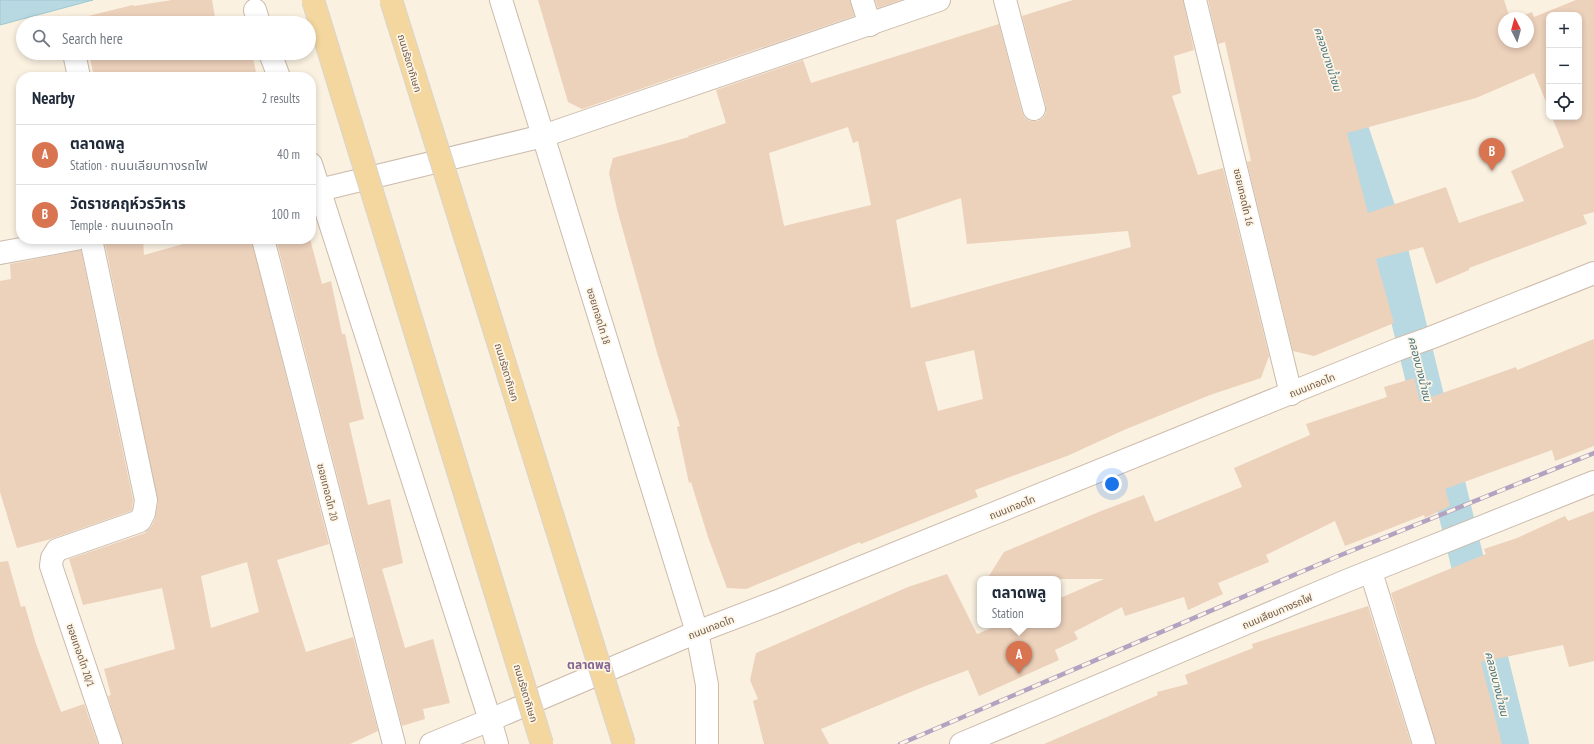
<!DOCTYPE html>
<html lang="en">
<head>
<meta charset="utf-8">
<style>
	body { margin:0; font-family:"PT Sans Narrow","Noto Sans Thai",sans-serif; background:#f2f2f3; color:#1f2937 }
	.controls { position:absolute; right:12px; top:12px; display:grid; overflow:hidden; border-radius:8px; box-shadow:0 2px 6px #0003 }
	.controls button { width:36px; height:36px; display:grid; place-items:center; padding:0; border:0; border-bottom:1px solid #e0e1e3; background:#fff; color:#1f2937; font:20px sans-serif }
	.compass { position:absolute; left:1498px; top:12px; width:36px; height:36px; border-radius:50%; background:#fff; box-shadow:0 2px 6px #0003; rotate:354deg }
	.you { position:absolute; left:1112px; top:484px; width:14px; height:14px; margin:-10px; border:3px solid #fff; border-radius:50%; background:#1a73e8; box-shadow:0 0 0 6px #1a73e833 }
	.badge { display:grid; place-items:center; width:26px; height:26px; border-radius:50%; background:#d97450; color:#fff; font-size:13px; font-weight:700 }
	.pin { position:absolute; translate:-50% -33px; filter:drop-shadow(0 1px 2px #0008) }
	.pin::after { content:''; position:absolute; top:21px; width:14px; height:12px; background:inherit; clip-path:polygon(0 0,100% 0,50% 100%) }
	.popup { position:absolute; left:977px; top:576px; width:84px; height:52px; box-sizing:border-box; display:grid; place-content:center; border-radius:8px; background:#fff; filter:drop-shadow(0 1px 3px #0005); font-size:13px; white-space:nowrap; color:#747a83 }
	.popup b { font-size:15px; color:#1f2937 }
	.popup::after { content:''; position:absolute; left:50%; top:100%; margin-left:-8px; border:8px solid transparent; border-top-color:#fff }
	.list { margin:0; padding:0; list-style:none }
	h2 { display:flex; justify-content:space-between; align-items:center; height:52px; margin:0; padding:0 16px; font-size:17px }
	h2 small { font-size:13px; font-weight:400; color:#747a83 }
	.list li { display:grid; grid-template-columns:26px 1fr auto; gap:12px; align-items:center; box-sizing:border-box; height:60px; padding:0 16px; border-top:1px solid #e0e1e3 }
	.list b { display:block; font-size:15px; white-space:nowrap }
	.list p { margin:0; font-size:13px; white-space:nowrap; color:#747a83 }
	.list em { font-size:13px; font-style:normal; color:#747a83 }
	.icon { flex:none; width:22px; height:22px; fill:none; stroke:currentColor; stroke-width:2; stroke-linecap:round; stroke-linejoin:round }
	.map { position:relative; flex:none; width:1594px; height:744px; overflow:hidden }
	.search { position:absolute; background:#fff; box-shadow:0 2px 6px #0003; left:16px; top:16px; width:300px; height:44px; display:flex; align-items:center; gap:10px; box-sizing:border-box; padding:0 14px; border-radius:22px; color:#747a83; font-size:15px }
	.panel { position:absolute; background:#fff; box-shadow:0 2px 6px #0003; left:16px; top:72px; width:300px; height:172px; border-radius:16px }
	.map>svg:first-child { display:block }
	.water { fill:#b8d9e1; stroke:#9fc8d1 }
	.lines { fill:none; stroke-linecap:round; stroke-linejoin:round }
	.canal { stroke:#b8d9e1; stroke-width:34 }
	.building { fill:#ecd1bb; fill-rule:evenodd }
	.minor-casing { stroke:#cbbbac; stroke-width:24 }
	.secondary-casing { stroke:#cebbaa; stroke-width:24 }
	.minor { stroke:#fff; stroke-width:22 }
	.secondary { stroke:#fff; stroke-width:22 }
	.rail-casing { stroke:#b4a2c1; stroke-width:4.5 }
	.rail { stroke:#fdf5e6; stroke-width:3; stroke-dasharray:9; stroke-linecap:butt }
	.primary-bridge-casing { stroke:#d9d4d0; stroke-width:24; stroke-linecap:butt }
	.primary-bridge { stroke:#f3d79e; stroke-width:22 }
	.labels { text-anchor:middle; stroke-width:3.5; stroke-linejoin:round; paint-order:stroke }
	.street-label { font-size:10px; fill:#6e584a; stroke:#fdf5e6 }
	.water-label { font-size:11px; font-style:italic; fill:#477480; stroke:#fdf5e6 }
	.quarter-label { font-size:12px; font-weight:bold; fill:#846691; stroke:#fdf5e6 }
</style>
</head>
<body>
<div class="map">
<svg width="1594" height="744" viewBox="0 0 1594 744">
	<rect width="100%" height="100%" fill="#faf1e1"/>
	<path class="water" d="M 0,0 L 93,0 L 0,25 Z"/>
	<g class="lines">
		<path class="canal" d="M 1308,0 L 1388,238 L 1512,744"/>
	</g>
	<g class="building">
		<path d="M 172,0 L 212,0 L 216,23 L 84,23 L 84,17 L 133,5 L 134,6 Z"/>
		<path d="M 538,0 L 850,0 L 854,16 L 582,109 L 568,102 Z"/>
		<path d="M 875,0 L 901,0 L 878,8 Z"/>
		<path d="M 1073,0 L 1183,0 L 1194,50 L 1174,56 L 1181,93 L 1172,96 L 1198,175 L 1223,168 L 1269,356 L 1261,378 L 1210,395 L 1124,430 L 1067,456 L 975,490 L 978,497 L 861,544 L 860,542 L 746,589 L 727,588 L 708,537 L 691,482 L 689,483 L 677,427 L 680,426 L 658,356 L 617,209 L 609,173 L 613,158 L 689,137 L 688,136 L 726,123 L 716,90 L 803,60 L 811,83 L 999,24 L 1022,112 L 1025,118 L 1030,121 L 1038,121 L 1043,118 L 1046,113 L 1046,106 L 1022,16 ZM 848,127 L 853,143 L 858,141 L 871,205 L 784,226 L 769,153 ZM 961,198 L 967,244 L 1128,231 L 1131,247 L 911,308 L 896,220 ZM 974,350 L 983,399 L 938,411 L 925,362 Z"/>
		<path d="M 1208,0 L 1504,0 L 1510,18 L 1504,18 L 1504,42 L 1528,42 L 1528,18 L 1516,18 L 1532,12 L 1534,17 L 1576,0 L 1594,0 L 1594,212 L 1583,215 L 1587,224 L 1469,268 L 1469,270 L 1436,284 L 1423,247 L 1376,259 L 1394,323 L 1314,356 L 1293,351 L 1247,162 L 1251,161 L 1225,42 L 1218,44 ZM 1549,15 L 1579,15 L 1579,117 L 1552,117 L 1564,147 L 1511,171 L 1524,201 L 1459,223 L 1446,187 L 1368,213 L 1347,133 L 1476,98 L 1534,73 L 1549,109 Z"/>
		<path d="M 89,53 L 252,53 L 257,77 L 94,77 Z"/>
		<path d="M 104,239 L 143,239 L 144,255 L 201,239 L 251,239 L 329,544 L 277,560 L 306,652 L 353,637 L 378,731 L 350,744 L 123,744 L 108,696 L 111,695 L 104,669 L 175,649 L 162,588 L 83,605 L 69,559 L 145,533 L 151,527 L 155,519 L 158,502 ZM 247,562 L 259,612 L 211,628 L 201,576 Z"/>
		<path d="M 276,239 L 310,239 L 322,284 L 331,281 L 342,334 L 345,334 L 364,419 L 349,423 L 368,505 L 390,499 L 403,563 L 382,569 L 405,648 L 433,639 L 450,703 L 423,709 L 425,719 L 402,726 Z"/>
		<path d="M 81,250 L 133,500 L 132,509 L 131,511 L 51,539 L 17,548 L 0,492 L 0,281 L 11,279 L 10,264 Z"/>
		<path d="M 1594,339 L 1594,446 L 1555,461 L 1552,450 L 1445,489 L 1450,506 L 1425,518 L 1424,515 L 1345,546 L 1335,521 L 1266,555 L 1269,562 L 1218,583 L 1223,594 L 1188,610 L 1184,597 L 1125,616 L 1122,607 L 1074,632 L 1078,639 L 1055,650 L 1059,660 L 979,696 L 968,670 L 923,687 L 821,729 L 829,744 L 764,744 L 753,701 L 758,699 L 750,680 L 756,653 L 908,587 L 947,574 L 977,634 L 999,625 L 1058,625 L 1058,599 L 1104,579 L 987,579 L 1004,552 L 1101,511 L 1144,495 L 1155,522 L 1242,487 L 1234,468 L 1310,435 L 1306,424 L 1387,397 L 1384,387 L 1414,378 L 1420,401 L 1516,367 L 1517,370 Z"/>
		<path d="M 1594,511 L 1594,661 L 1569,667 L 1563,645 L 1481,662 L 1502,744 L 1436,744 L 1391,593 L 1486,554 L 1484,549 L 1517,538 L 1565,516 L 1568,521 Z"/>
		<path d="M 8,561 L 21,607 L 25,606 L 36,644 L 61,712 L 84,704 L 98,744 L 0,744 L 0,562 Z"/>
		<path d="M 1368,606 L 1411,744 L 1044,744 L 1158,695 L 1157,692 L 1188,684 L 1185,675 L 1253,648 L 1252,644 Z"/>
	</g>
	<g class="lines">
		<defs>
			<g id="minor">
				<path d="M 501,0 L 697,632"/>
				<path d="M 862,0 L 870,25"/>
				<path d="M 1005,0 L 1034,109"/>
				<path d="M 1195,0 L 1291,394"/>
				<path d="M 255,10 L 259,23"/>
				<path d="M 74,53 L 79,77"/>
				<path d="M 270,53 L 279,77"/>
				<path d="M 311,164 L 490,720"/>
				<path d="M 311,192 L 543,136 L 939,0"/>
				<path d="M 91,239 L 146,500 L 144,513 L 140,521 L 57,550 L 52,558 L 51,566 L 111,744"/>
				<path d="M 263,239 L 394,744"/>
				<path d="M 0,253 L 76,239"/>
				<path d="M 1371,572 L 1424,744"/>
				<path d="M 961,744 L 1346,581 L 1594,482"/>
			</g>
			<g id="secondary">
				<path d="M 697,632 L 707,685 L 707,744"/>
				<path d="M 490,720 L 497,744"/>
				<path d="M 431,744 L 490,720 L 697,632 L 778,601 L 1399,349 L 1430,338 L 1594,273"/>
			</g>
		</defs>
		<use href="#minor" class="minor-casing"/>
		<use href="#secondary" class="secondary-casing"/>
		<use href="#minor" class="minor"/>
		<use href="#secondary" class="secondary"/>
		<defs>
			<path id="rail" d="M 900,744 L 1336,557 L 1594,453"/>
		</defs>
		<use href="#rail" class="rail-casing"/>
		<use href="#rail" class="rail"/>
		<defs>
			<g id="primary-bridge">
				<path d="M 313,0 L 542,744"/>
				<path d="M 391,0 L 624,744"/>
			</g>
		</defs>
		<use href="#primary-bridge" class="primary-bridge-casing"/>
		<use href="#primary-bridge" class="primary-bridge"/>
	</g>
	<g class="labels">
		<g class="street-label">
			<text transform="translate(410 63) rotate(73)" y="4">ถนนรัชดาภิเษก</text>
			<text transform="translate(1244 197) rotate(77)" y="4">ซอยเทอดไท 16</text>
			<text transform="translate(599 316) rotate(73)" y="4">ซอยเทอดไท 18</text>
			<text transform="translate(507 372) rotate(73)" y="4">ถนนรัชดาภิเษก</text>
			<text transform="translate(1312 385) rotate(-22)" y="4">ถนนเทอดไท</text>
			<text transform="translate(328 492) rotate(76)" y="4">ซอยเทอดไท 20</text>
			<text transform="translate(1012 507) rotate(-22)" y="4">ถนนเทอดไท</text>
			<text transform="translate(1277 611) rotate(-23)" y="4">ถนนเลียบทางรถไฟ</text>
			<text transform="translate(711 627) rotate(-21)" y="4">ถนนเทอดไท</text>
			<text transform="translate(81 655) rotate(71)" y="4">ซอยเทอดไท 20/1</text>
			<text transform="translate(526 693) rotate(73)" y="4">ถนนรัชดาภิเษก</text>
		</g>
		<g class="water-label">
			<text transform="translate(1328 59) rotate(72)" y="4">คลองบางน้ำชน</text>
			<text transform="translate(1420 369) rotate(76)" y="4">คลองบางน้ำชน</text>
			<text transform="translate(1497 684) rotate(76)" y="4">คลองบางน้ำชน</text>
		</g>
		<g class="quarter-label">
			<text x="589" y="669">ตลาดพลู</text>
		</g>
	</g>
</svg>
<div class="controls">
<button>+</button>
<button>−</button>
<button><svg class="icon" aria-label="locate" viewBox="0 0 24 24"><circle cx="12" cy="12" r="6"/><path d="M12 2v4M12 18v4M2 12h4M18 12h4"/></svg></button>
</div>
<svg class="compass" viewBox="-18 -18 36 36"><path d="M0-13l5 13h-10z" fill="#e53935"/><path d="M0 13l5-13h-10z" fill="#747a83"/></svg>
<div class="you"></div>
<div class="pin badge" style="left:1019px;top:674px">A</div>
<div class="popup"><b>ตลาดพลู</b>Station</div>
<div class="pin badge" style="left:1492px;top:171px">B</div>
<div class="search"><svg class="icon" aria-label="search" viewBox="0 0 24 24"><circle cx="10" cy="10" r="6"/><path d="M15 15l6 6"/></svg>Search here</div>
<section class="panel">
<h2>Nearby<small>2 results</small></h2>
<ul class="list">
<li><span class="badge">A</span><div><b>ตลาดพลู</b><p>Station · ถนนเลียบทางรถไฟ</p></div><em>40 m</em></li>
<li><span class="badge">B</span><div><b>วัดราชคฤห์วรวิหาร</b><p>Temple · ถนนเทอดไท</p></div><em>100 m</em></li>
</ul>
</section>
</div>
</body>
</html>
